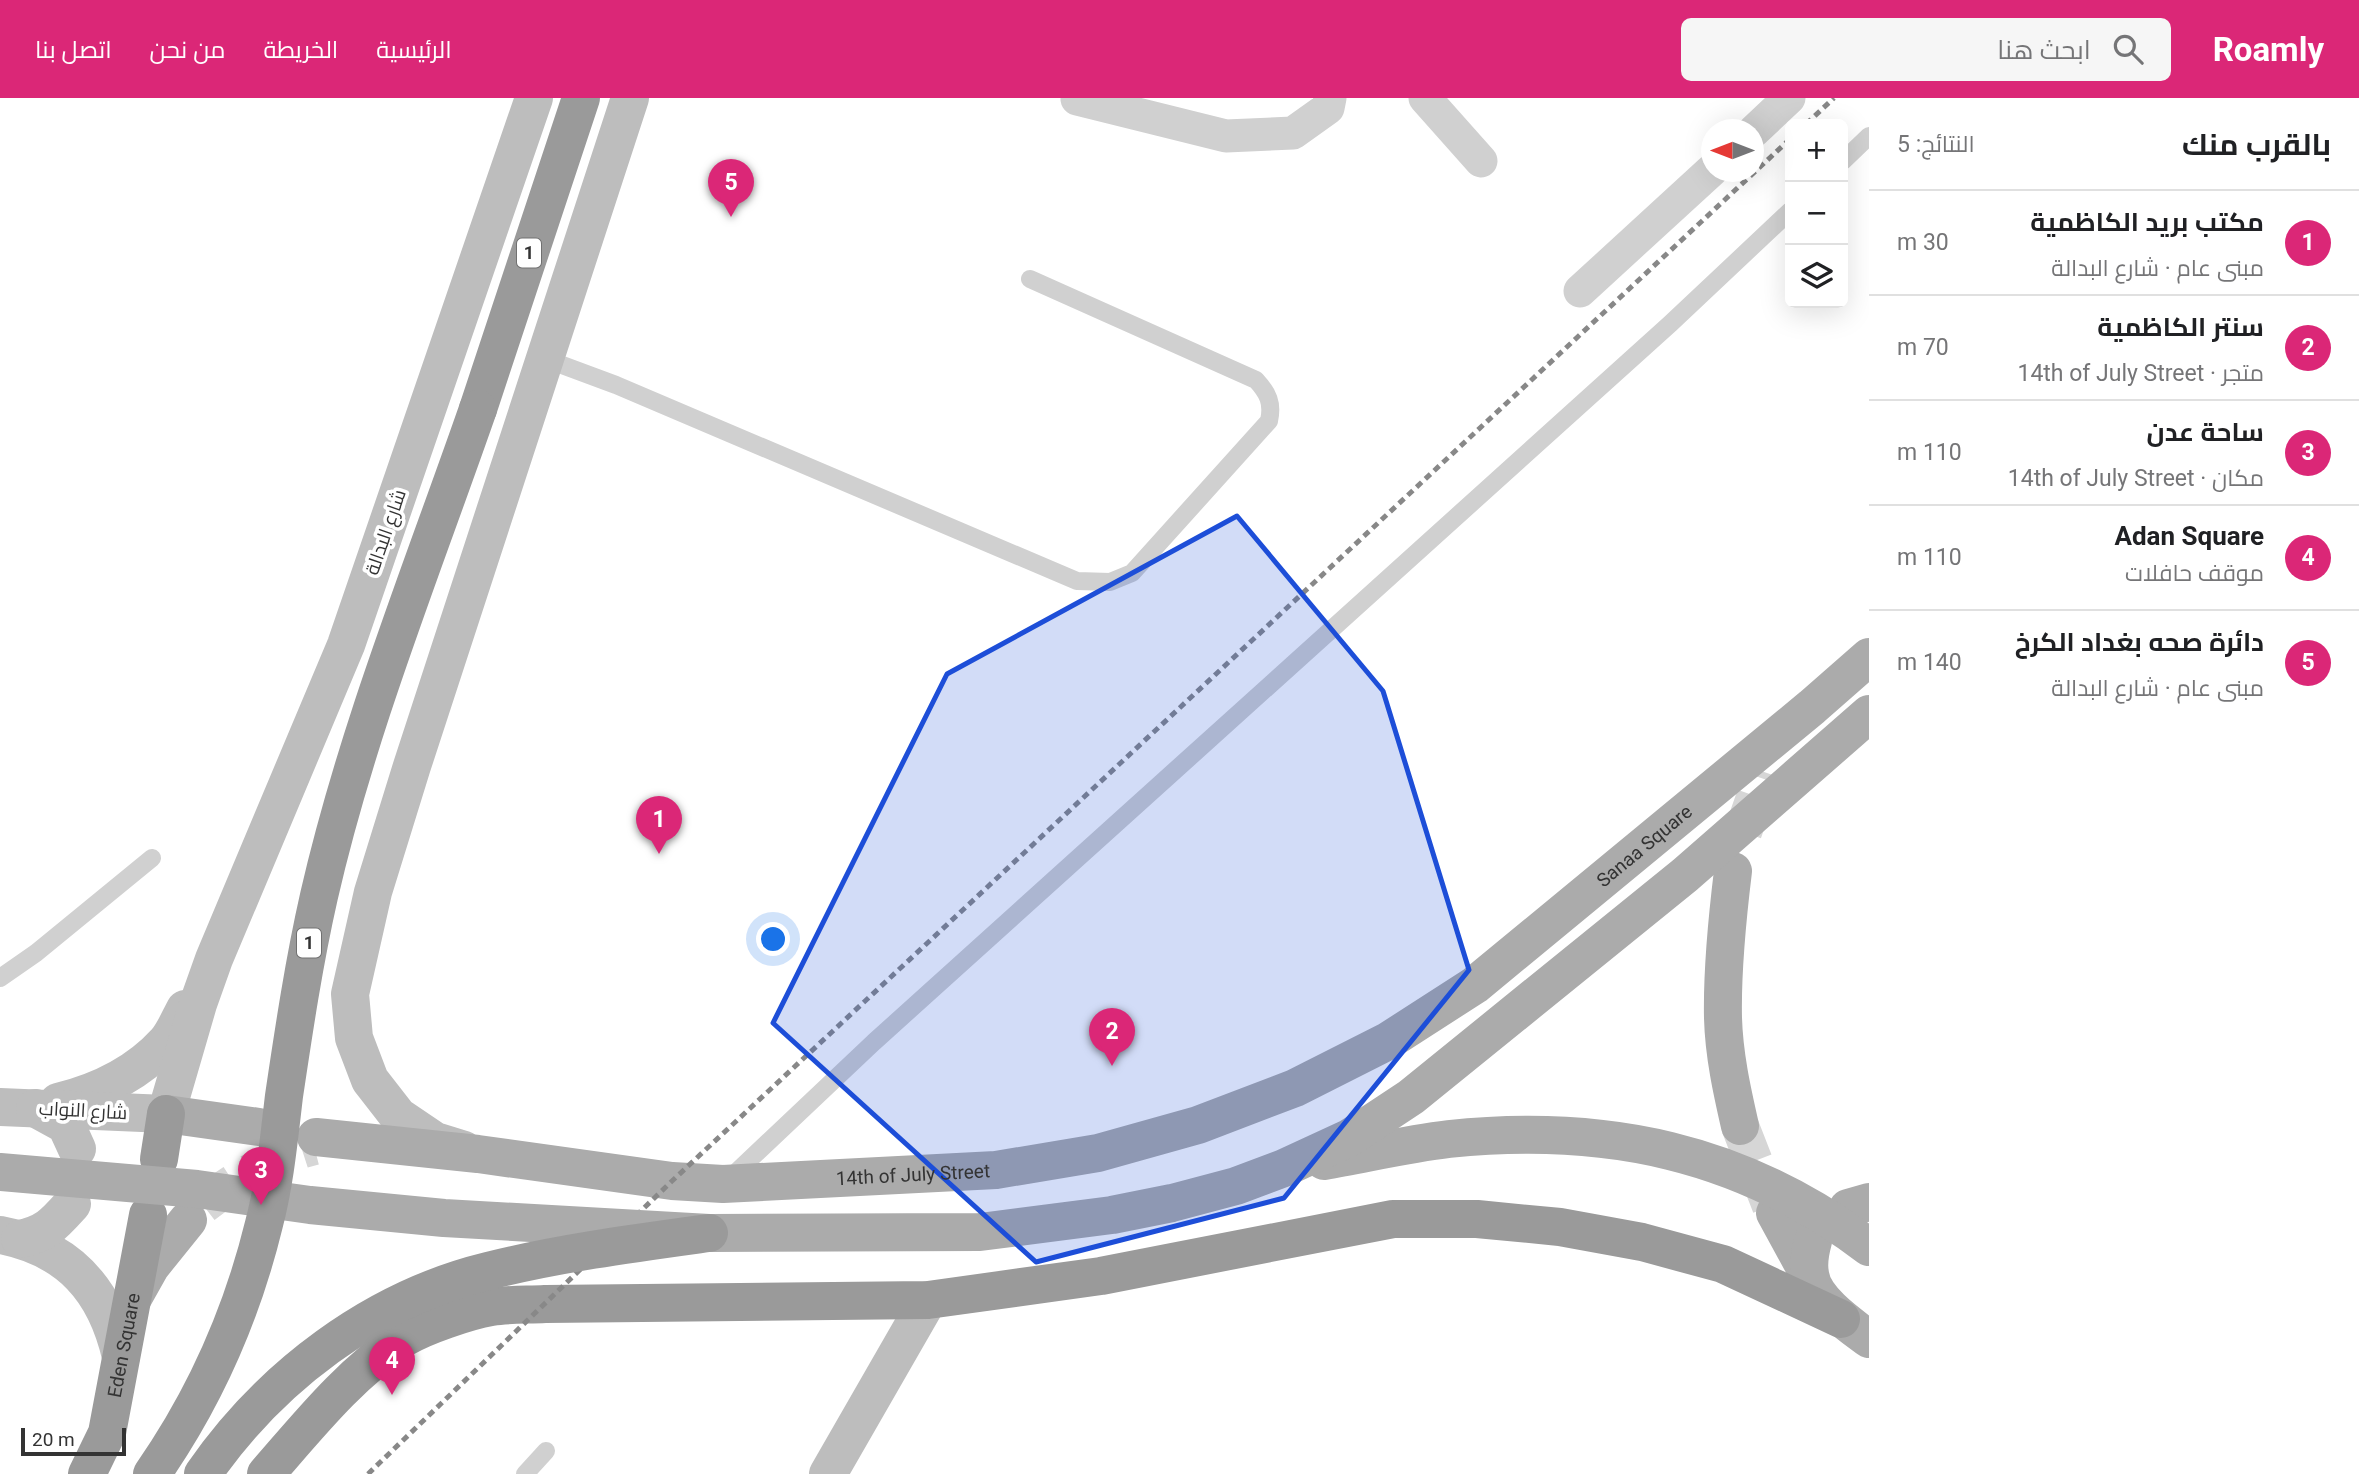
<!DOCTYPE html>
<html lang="ar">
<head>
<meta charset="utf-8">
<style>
	body { margin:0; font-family:Roboto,Cairo,sans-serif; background:#f6f6f6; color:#202124; direction:rtl }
	.controls { position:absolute; right:21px; top:21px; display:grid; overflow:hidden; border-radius:10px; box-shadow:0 7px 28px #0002 }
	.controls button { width:63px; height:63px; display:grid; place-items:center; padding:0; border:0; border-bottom:2px solid #e0e0e0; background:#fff; color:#202124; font:35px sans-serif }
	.compass { position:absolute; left:1701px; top:21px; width:63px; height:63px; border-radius:50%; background:#fff; box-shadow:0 7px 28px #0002; rotate:270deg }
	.scale { position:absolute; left:21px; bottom:18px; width:105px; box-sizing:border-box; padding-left:7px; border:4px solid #333; border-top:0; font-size:19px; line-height:24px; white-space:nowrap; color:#333; -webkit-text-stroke:5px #fff; paint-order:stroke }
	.you { position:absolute; left:774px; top:842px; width:24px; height:24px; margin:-18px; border:5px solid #fff; border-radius:50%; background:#1a73e8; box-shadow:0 0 0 10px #1a73e833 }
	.badge { display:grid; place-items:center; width:46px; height:46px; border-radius:50%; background:#db2777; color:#fff; font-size:23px; font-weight:700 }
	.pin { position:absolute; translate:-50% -58px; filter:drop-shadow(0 2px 4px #0008) }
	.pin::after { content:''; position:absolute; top:37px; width:24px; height:21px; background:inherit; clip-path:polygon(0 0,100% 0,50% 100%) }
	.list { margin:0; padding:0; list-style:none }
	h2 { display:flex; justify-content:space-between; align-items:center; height:91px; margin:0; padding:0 28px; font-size:30px }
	h2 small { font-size:23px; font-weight:400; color:#757577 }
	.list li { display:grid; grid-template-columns:46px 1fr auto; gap:21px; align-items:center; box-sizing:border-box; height:105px; padding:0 28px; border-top:2px solid #e0e0e0 }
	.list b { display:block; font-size:26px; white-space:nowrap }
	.list p { margin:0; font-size:23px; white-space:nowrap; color:#757577 }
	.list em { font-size:23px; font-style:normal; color:#757577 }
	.icon { flex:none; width:38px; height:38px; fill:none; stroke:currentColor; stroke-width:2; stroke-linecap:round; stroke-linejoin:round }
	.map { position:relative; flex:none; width:1869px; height:1376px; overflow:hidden; direction:ltr }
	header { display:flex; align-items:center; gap:42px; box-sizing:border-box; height:98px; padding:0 35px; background:#db2777; color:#fff }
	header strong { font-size:33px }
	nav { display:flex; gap:38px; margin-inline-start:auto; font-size:24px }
	.search { width:490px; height:63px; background:#f6f6f6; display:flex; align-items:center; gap:18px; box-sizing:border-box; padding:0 24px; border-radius:10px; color:#757577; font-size:26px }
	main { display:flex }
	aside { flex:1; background:#fff }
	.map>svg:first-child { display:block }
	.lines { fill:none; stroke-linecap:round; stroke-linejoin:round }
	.primary-tunnel { stroke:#d6d6d6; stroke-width:38; stroke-dasharray:38 19; stroke-linecap:butt }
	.lane { stroke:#d0d0d0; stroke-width:18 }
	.street { stroke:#d0d0d0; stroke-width:33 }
	.secondary { stroke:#bdbdbd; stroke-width:38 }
	.primary { stroke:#ababab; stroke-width:38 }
	.highway { stroke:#9a9a9a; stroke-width:38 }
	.rail { stroke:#888; stroke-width:5; stroke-dasharray:7 5; stroke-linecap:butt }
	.primary-bridge { stroke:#ababab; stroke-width:38 }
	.highway-bridge { stroke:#9a9a9a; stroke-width:38 }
	.marked { fill:#1d4ed8; fill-opacity:0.2; stroke:#1d4ed8; stroke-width:5; stroke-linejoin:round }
	.labels { text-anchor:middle; stroke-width:7; stroke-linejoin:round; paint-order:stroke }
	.shield { fill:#fff; stroke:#707070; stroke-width:2 }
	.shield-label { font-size:18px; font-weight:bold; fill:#333 }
	.street-label { font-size:19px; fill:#333; stroke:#fff }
</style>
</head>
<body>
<header>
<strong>Roamly</strong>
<div class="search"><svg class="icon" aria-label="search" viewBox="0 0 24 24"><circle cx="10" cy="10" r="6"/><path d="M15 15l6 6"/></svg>ابحث هنا</div>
<nav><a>الرئيسية</a><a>الخريطة</a><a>من نحن</a><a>اتصل بنا</a></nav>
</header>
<main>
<aside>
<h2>بالقرب منك<small>النتائج: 5</small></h2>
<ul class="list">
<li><span class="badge">1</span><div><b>مكتب بريد الكاظمية</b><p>مبنى عام · شارع البدالة</p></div><em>30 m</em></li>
<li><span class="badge">2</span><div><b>سنتر الكاظمية</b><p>متجر · 14th of July Street</p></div><em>70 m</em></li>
<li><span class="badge">3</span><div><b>ساحة عدن</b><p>مكان · 14th of July Street</p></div><em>110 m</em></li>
<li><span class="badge">4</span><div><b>Adan Square</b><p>موقف حافلات</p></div><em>110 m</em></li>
<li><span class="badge">5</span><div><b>دائرة صحه بغداد الكرخ</b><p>مبنى عام · شارع البدالة</p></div><em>140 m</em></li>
</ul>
</aside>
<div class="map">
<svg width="1869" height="1376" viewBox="0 0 1869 1376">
	<rect width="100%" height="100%" fill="#fff"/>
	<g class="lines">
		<g class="primary-tunnel">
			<path d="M 1743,734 L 1764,674"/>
			<path d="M 1740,1028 L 1771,1108"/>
			<path d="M 203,1107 C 237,1081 272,1059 314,1048"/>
		</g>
		<g class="lane">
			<path d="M 1843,63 L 1869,38"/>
			<path d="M 546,261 L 616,287 L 1077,483 L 1110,484 L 1132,475 L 1269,323 C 1273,305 1268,295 1256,282 L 1030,181"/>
			<path d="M 0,880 L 36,855 L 152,760"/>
			<path d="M 728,1082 L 874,944 L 1670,226 L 1790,113"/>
			<path d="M 525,1376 L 546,1353"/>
		</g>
		<g class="street">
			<path d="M 1425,0 L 1481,63"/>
			<path d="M 1077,1 L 1226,38 L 1293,35 L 1328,10 L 1330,0"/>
			<path d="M 1754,33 L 1789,0"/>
			<path d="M 1580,193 L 1712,72"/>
		</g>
		<g class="secondary">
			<path d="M 58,1004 C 99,994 137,976 166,944 C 174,935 179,922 185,911"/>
			<path d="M 0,1009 L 166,1016 L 198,906 L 214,861 L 346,547 L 534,0"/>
			<path d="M 35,1010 L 66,1027 L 77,1051"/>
			<path d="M 464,1052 L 435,1043 L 398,1018 L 370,982 L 354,940 L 350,896 L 373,794 L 412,668 L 630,0"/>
			<path d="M 0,1137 C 69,1150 106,1192 121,1259"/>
			<path d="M 20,1141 C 47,1135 54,1126 72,1106"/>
			<path d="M 828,1376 L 928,1202"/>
		</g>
		<g class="primary">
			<path d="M 1733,773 C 1727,822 1722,872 1723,920 C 1724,957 1732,993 1740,1028"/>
			<path d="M 166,1016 L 259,1029"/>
			<path id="s1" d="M 316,1039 L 478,1056 L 672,1083 L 723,1086 L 996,1072 L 1098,1055 L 1198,1027 L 1295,990 L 1388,943 L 1475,887 L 1812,609 L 1869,559"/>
			<path d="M 1848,1110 L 1869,1104"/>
			<path d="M 1775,1115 L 1810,1179"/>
			<path d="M 1813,1143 C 1810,1154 1808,1165 1810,1176 C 1813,1202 1850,1227 1869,1241"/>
			<path d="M 133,1200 L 151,1168 L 188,1122"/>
		</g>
		<g class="highway">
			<path d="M 478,311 L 581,0"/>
			<path d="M 159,1061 L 166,1016"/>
			<path id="s2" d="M 87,1376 L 107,1335 L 148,1117"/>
			<path d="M 266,1376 C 308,1328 350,1275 404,1240 C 424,1228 468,1213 491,1209 C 508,1206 527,1207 545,1206 L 928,1202 L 1101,1178 L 1393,1121 L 1477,1121 L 1560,1129 L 1642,1144 L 1723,1166 L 1841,1221"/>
		</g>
		<g class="rail">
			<path d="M 1806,26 L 1834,0"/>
			<path d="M 368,1376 L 672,1083 L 1790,41"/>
		</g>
		<g class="primary-bridge">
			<path d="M 1324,1063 C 1365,1056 1407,1046 1449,1041 C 1605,1025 1742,1053 1869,1149"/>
			<path d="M 0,1074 L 197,1091 L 310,1107 L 444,1120 L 709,1135 L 980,1134 L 1112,1117 L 1172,1105 L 1236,1088 L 1284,1070 L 1349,1040 L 1411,999 L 1685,777 L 1869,616"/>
		</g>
		<g class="highway-bridge">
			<path d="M 152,1376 C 205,1300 242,1216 264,1126 C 275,1084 279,1040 284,998 C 294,931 304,864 319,798 C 357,632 422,472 478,311"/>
			<path d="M 203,1376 C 270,1279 373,1201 488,1173 C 560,1155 636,1145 709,1135"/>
		</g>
	</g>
	<path class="marked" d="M 1237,418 L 1383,593 L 1469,872 L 1284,1100 L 1036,1164 L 773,925 L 947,576 Z"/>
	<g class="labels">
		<g class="shield">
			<rect x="517" y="140.5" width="24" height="29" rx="5"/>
			<rect x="297" y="830.5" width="24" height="29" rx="5"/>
		</g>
		<g class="shield-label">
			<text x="529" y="161">1</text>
			<text x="309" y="851">1</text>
		</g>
		<g class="street-label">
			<text transform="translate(385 434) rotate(-71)" y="7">شارع البدالة</text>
			<text dy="7" stroke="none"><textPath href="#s1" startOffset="1421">Sanaa Square</textPath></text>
			<text transform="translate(83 1012) rotate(3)" y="7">شارع النواب</text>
			<text dy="7" stroke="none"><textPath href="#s1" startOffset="600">14th of July Street</textPath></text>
			<text dy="7" stroke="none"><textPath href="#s2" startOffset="135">Eden Square</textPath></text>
		</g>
	</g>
</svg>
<div class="controls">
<button>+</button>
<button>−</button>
<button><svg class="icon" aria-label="layers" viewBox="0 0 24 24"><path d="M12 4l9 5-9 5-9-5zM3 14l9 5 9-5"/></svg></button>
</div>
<svg class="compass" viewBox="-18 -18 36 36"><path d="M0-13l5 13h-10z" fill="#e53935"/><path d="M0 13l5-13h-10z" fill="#757577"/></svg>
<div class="scale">20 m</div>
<div class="you"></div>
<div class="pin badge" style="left:659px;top:756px">1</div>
<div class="pin badge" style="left:1112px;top:968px">2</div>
<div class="pin badge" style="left:261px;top:1107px">3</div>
<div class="pin badge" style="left:392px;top:1297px">4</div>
<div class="pin badge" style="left:731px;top:119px">5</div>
</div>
</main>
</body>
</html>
